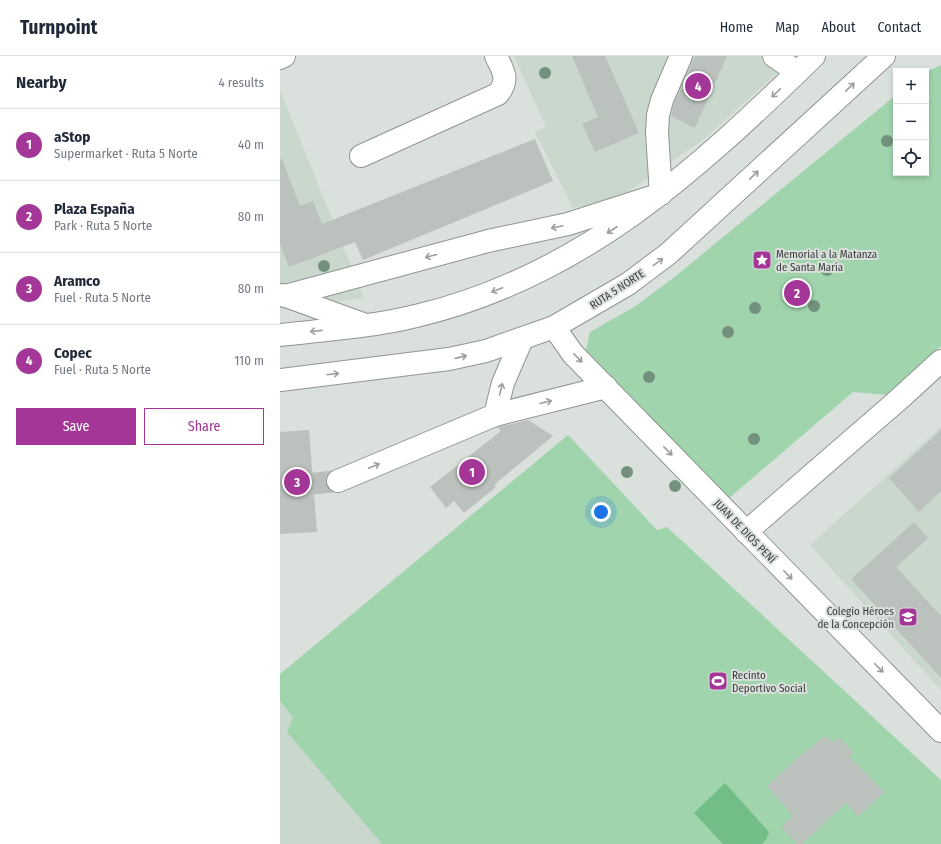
<!DOCTYPE html>
<html lang="en">
<head>
<meta charset="utf-8">
<style>
	body { margin:0; font-family:"Fira Sans Condensed",sans-serif; background:#f2f2f3; color:#1f2937 }
	.controls { position:absolute; right:12px; top:12px; display:grid; overflow:hidden; border-radius:0px; box-shadow:0 2px 6px #0003 }
	.controls button { width:36px; height:36px; display:grid; place-items:center; padding:0; border:0; border-bottom:1px solid #e0e1e3; background:#fff; color:#1f2937; font:20px sans-serif }
	.you { position:absolute; left:321px; top:456px; width:14px; height:14px; margin:-10px; border:3px solid #fff; border-radius:50%; background:#1a73e8; box-shadow:0 0 0 6px #1a73e833 }
	.badge { display:grid; place-items:center; width:26px; height:26px; border-radius:50%; background:#a33696; color:#fff; font-size:13px; font-weight:700 }
	.pin { position:absolute; translate:-50% -50%; border:2px solid #fff; box-shadow:0 1px 4px #0006 }
	.list { margin:0; padding:0; list-style:none }
	h2 { display:flex; justify-content:space-between; align-items:center; height:52px; margin:0; padding:0 16px; font-size:17px }
	h2 small { font-size:13px; font-weight:400; color:#747a83 }
	.list li { display:grid; grid-template-columns:26px 1fr auto; gap:12px; align-items:center; box-sizing:border-box; height:72px; padding:0 16px; border-top:1px solid #e0e1e3 }
	.list b { display:block; font-size:15px; white-space:nowrap }
	.list p { margin:0; font-size:13px; white-space:nowrap; color:#747a83 }
	.list em { font-size:13px; font-style:normal; color:#747a83 }
	.actions { display:flex; gap:8px; padding:12px 16px }
	.actions a { flex:1; padding:9px 0; border:1px solid #a33696; border-radius:0px; text-align:center; font-size:14px; color:#a33696 }
	.actions .main { background:#a33696; color:#fff }
	.icon { flex:none; width:22px; height:22px; fill:none; stroke:currentColor; stroke-width:2; stroke-linecap:round; stroke-linejoin:round }
	.map { position:relative; flex:none; width:661px; height:788px; overflow:hidden }
	header { display:flex; align-items:center; gap:24px; box-sizing:border-box; height:56px; padding:0 20px; background:#fff; border-bottom:1px solid #e0e1e3 }
	header strong { font-size:19px }
	nav { display:flex; gap:22px; margin-inline-start:auto; font-size:14px }
	main { display:flex }
	aside { flex:1; background:#fff }
	.map>svg:first-child { display:block }
	.built { fill:#cad7cd }
	.green { fill:#a0d4ad }
	.water { fill:#73bd89 }
	.building { fill:#bbc1bc }
	.lines { fill:none; stroke-linecap:round; stroke-linejoin:round }
	.minor-tunnel { stroke:#babfbb; stroke-width:22; stroke-dasharray:22 11; stroke-linecap:butt }
	.minor-casing { stroke:#8f9590; stroke-width:24 }
	.highway-casing { stroke:#8f9590; stroke-width:24 }
	.minor { stroke:#fff; stroke-width:22 }
	.highway { stroke:#fff; stroke-width:22 }
	.tree { fill:#72927d }
	.oneway { stroke:#9c9e9d }
	.labels { text-anchor:middle; stroke-width:4; stroke-linejoin:round; paint-order:stroke }
	.poi-label { font-size:11px; fill:#3a3c3b; stroke:#dae0db; text-anchor:start }
	.street-label { font-size:11px; fill:#3a3c3b; stroke:#dae0db }
</style>
</head>
<body>
<header>
<strong>Turnpoint</strong>
<nav><a>Home</a><a>Map</a><a>About</a><a>Contact</a></nav>
</header>
<main>
<aside>
<h2>Nearby<small>4 results</small></h2>
<ul class="list">
<li><span class="badge">1</span><div><b>aStop</b><p>Supermarket · Ruta 5 Norte</p></div><em>40 m</em></li>
<li><span class="badge">2</span><div><b>Plaza España</b><p>Park · Ruta 5 Norte</p></div><em>80 m</em></li>
<li><span class="badge">3</span><div><b>Aramco</b><p>Fuel · Ruta 5 Norte</p></div><em>80 m</em></li>
<li><span class="badge">4</span><div><b>Copec</b><p>Fuel · Ruta 5 Norte</p></div><em>110 m</em></li>
</ul>
<div class="actions"><a class="main">Save</a><a>Share</a></div>
</aside>
<div class="map">
<svg width="661" height="788" viewBox="0 0 661 788">
	<rect width="100%" height="100%" fill="#dae0db"/>
	<g class="built">
		<path d="M 234,0 L 516,0 L 424,83 L 339,142 L 293,152 L 255,76 L 266,71 Z"/>
		<path d="M 0,34 L 84,242 L 0,252 Z"/>
		<path d="M 661,371 L 661,634 L 530,489 Z"/>
		<path d="M 0,645 L 13,661 L 8,676 L 102,788 L 0,788 Z"/>
	</g>
	<g class="green">
		<path d="M 661,9 L 661,290 L 608,339 L 573,336 L 448,443 L 436,429 L 306,294 L 310,276 L 354,251 L 392,223 L 616,39 L 616,117 L 646,117 L 646,16 Z"/>
		<path d="M 288,379 L 377,474 L 387,471 L 661,724 L 661,788 L 102,788 L 7,676 L 13,661 L 0,645 L 0,618 Z"/>
	</g>
	<path class="water" d="M 445,727 L 489,776 L 486,784 L 482,788 L 443,788 L 414,757 Z"/>
	<g class="building">
		<path d="M 292,0 L 325,0 L 359,77 L 315,96 L 302,68 L 318,61 Z"/>
		<path d="M 415,0 L 447,0 L 415,72 L 391,60 L 394,48 Z"/>
		<path d="M 255,83 L 273,125 L 83,204 L 75,186 L 9,211 L 0,187 L 0,103 L 2,103 L 20,150 L 33,145 L 42,168 Z"/>
		<path d="M 248,364 L 273,380 L 214,429 L 216,431 L 184,457 L 174,445 L 166,452 L 150,431 L 221,375 L 218,371 Z"/>
		<path d="M 29,374 L 37,476 L 0,478 L 0,376 Z"/>
		<path d="M 661,374 L 661,435 L 639,456 L 609,422 Z"/>
		<path d="M 634,466 L 648,482 L 616,511 L 661,560 L 661,622 L 571,523 Z"/>
		<path d="M 545,680 L 553,686 L 559,681 L 574,697 L 569,700 L 604,736 L 578,761 L 566,747 L 522,788 L 517,788 L 501,771 L 513,760 L 487,730 L 522,698 Z"/>
	</g>
	<g class="lines">
		<path class="minor-tunnel" d="M 0,431 L 58,425"/>
		<defs>
			<g id="minor">
				<path d="M 494,0 L 517,16"/>
				<path d="M 81,100 L 218,38 C 230,23 223,15 216,0"/>
				<path d="M 3,239 L 83,268"/>
				<path d="M 5,240 L 208,185 L 288,168 L 381,138 L 377,77 L 378,59 L 382,44 L 401,0"/>
				<path d="M 274,271 L 293,298 L 661,675"/>
				<path d="M 0,279 C 45,274 91,271 136,260 C 301,221 416,115 534,0"/>
				<path d="M 215,359 L 326,331"/>
				<path d="M 58,425 L 215,359 L 223,327 L 242,283"/>
				<path d="M 466,476 L 617,345 L 661,305"/>
			</g>
			<g id="highway">
				<path d="M 0,2 L 4,0"/>
				<path d="M 0,324 L 169,303 L 206,295 L 274,271 L 348,228 L 388,198 L 604,0"/>
			</g>
		</defs>
		<use href="#minor" class="minor-casing"/>
		<use href="#highway" class="highway-casing"/>
		<use href="#minor" class="minor"/>
		<use href="#highway" class="highway"/>
	</g>
	<g class="tree">
		<circle cx="265" cy="17" r="6"/>
		<circle cx="607" cy="85" r="6"/>
		<circle cx="44" cy="210" r="6"/>
		<circle cx="547" cy="214" r="6"/>
		<circle cx="534" cy="250" r="6"/>
		<circle cx="475" cy="252" r="6"/>
		<circle cx="448" cy="276" r="6"/>
		<circle cx="369" cy="321" r="6"/>
		<circle cx="474" cy="383" r="6"/>
		<circle cx="347" cy="416" r="6"/>
		<circle cx="395" cy="430" r="6"/>
	</g>
	<defs><path id="oneway-shaft" d="M-6 0H5M1.5-3L5.5 0L1.5 3" fill="none" stroke-width="1.6" stroke-linecap="round" stroke-linejoin="round"/></defs>
	<g class="oneway">
		<use href="#oneway-shaft" transform="translate(570 31) rotate(-43)"/>
		<use href="#oneway-shaft" transform="translate(496 37) rotate(136)"/>
		<use href="#oneway-shaft" transform="translate(474 119) rotate(-43)"/>
		<use href="#oneway-shaft" transform="translate(277 171) rotate(168)"/>
		<use href="#oneway-shaft" transform="translate(332 174) rotate(147)"/>
		<use href="#oneway-shaft" transform="translate(151 200) rotate(165)"/>
		<use href="#oneway-shaft" transform="translate(378 206) rotate(-36)"/>
		<use href="#oneway-shaft" transform="translate(217 234) rotate(159)"/>
		<use href="#oneway-shaft" transform="translate(36 275) rotate(174)"/>
		<use href="#oneway-shaft" transform="translate(181 301) rotate(-13)"/>
		<use href="#oneway-shaft" transform="translate(298 302) rotate(46)"/>
		<use href="#oneway-shaft" transform="translate(53 318) rotate(-7)"/>
		<use href="#oneway-shaft" transform="translate(221 333) rotate(-76)"/>
		<use href="#oneway-shaft" transform="translate(266 346) rotate(-14)"/>
		<use href="#oneway-shaft" transform="translate(388 395) rotate(46)"/>
		<use href="#oneway-shaft" transform="translate(94 410) rotate(-23)"/>
		<use href="#oneway-shaft" transform="translate(508 519) rotate(46)"/>
		<use href="#oneway-shaft" transform="translate(599 612) rotate(46)"/>
	</g>
	<defs>
		<symbol id="sight-square" viewBox="-11 -11 22 22"><rect x="-9" y="-9" width="18" height="18" rx="4" fill="#a33696" stroke="#dae0db"/><path d="M0-6L1.8-2.2L6-1.7L2.9 1.2L3.7 5.4L0 3.3L-3.7 5.4L-2.9 1.2L-6-1.7L-1.8-2.2Z" fill="#fff"/></symbol>
		<symbol id="school-square" viewBox="-11 -11 22 22"><rect x="-9" y="-9" width="18" height="18" rx="4" fill="#a33696" stroke="#dae0db"/><path d="M0-5L7-2L0 1L-7-2ZM-4 1L0 2.5L4 1V4Q0 6-4 4Z" fill="#fff"/></symbol>
		<symbol id="stadium-square" viewBox="-11 -11 22 22"><rect x="-9" y="-9" width="18" height="18" rx="4" fill="#a33696" stroke="#dae0db"/><path d="M0-5a6.5 5 0 1 0 0 10a6.5 5 0 1 0 0-10ZM-3.5-1.8h7v3.6h-7Z" fill="#fff"/></symbol>
	</defs>
	<g fill-rule="evenodd">
		<use href="#sight-square" x="471" y="193" width="22" height="22"/>
		<use href="#school-square" x="617" y="550" width="22" height="22"/>
		<use href="#stadium-square" x="427" y="614" width="22" height="22"/>
	</g>
	<g class="labels">
		<g class="poi-label">
			<text x="496" y="202">Memorial a la Matanza<tspan x="496" dy="13">de Santa María</tspan></text>
			<text x="614" y="559" text-anchor="end">Colegio Héroes<tspan x="614" dy="13">de la Concepción</tspan></text>
			<text x="452" y="623">Recinto<tspan x="452" dy="13">Deportivo Social</tspan></text>
		</g>
		<g class="street-label">
			<text transform="translate(337 233) rotate(-33)" y="4">RUTA 5 NORTE</text>
			<text transform="translate(465 475) rotate(46)" y="4">JUAN DE DIOS PENÍ</text>
		</g>
	</g>
</svg>
<div class="controls">
<button>+</button>
<button>−</button>
<button><svg class="icon" aria-label="locate" viewBox="0 0 24 24"><circle cx="12" cy="12" r="6"/><path d="M12 2v4M12 18v4M2 12h4M18 12h4"/></svg></button>
</div>
<div class="you"></div>
<div class="pin badge" style="left:192px;top:416px">1</div>
<div class="pin badge" style="left:517px;top:237px">2</div>
<div class="pin badge" style="left:17px;top:426px">3</div>
<div class="pin badge" style="left:418px;top:30px">4</div>
</div>
</main>
</body>
</html>
